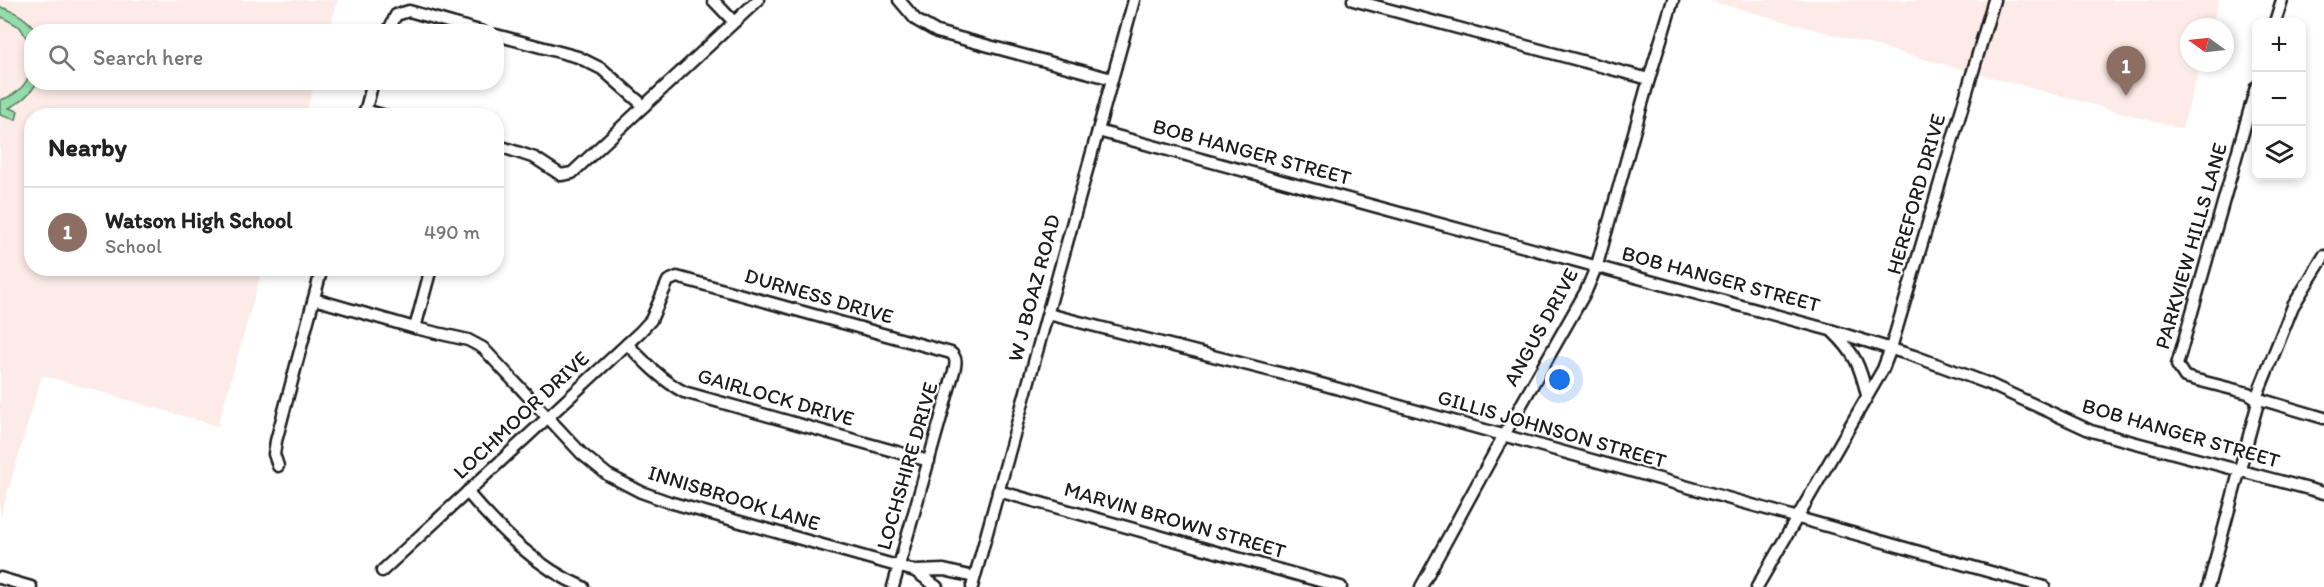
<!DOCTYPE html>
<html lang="en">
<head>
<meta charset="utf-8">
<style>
	body { margin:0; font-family:Itim,sans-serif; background:#f6f6f6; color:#222 }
	.controls { position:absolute; right:18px; top:18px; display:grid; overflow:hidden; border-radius:12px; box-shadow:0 3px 9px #0003 }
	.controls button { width:54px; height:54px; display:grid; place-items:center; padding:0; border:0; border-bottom:2px solid #e0e0e0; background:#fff; color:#222; font:30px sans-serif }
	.compass { position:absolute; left:2180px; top:18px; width:54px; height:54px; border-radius:50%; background:#fff; box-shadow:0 3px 9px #0003; rotate:285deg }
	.you { position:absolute; left:1560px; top:380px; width:21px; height:21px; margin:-15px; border:4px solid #fff; border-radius:50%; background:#1a73e8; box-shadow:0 0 0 9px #1a73e833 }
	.badge { display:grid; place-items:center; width:39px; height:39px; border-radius:50%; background:#1c1c1c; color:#fff; font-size:20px; font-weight:700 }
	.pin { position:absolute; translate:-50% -50px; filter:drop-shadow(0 2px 3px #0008) }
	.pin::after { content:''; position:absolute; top:32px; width:21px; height:18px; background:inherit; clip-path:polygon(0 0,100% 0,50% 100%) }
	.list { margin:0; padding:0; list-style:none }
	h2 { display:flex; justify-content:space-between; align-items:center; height:78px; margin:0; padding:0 24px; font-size:26px }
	h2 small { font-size:20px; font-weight:400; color:#767676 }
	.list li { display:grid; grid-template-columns:39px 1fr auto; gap:18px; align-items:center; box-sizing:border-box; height:90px; padding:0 24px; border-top:2px solid #e0e0e0 }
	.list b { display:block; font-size:22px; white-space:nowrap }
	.list p { margin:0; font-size:20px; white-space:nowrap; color:#767676 }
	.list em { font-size:20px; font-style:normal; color:#767676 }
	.icon { flex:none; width:33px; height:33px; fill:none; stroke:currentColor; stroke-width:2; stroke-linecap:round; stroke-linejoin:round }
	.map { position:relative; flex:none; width:2324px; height:587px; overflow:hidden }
	.search { position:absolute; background:#fff; box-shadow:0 3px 9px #0003; left:24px; top:24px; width:480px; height:66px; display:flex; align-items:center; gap:15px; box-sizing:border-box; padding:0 21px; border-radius:24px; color:#767676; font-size:22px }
	.panel { position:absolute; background:#fff; box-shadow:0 3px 9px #0003; left:24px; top:108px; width:480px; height:168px; border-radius:24px }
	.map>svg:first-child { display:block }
	.built { fill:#fcebe7 }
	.green { fill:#94dcab; stroke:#587c64; stroke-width:1.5 }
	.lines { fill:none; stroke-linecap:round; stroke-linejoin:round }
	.minor-casing { stroke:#1c1c1c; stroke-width:15 }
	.minor { stroke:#fff; stroke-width:10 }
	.labels { text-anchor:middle; stroke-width:4.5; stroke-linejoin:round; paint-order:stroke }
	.street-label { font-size:21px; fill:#1c1c1c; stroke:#fff }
</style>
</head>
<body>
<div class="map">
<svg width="2324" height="587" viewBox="0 0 2324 587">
	<rect width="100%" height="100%" fill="#fff"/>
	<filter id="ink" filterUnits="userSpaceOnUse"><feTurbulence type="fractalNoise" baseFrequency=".0167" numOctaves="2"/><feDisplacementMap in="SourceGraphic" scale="12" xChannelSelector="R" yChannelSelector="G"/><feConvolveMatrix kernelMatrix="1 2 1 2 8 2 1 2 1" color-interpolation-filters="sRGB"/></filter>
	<g filter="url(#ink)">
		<g class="built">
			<path d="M 0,0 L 338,0 L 329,31 L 32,32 L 32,82 L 315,83 L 305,115 L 32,116 L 32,268 L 262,269 L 218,426 L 42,375 L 0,518 Z"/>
			<path d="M 1707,0 L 2219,0 L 2211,27 L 2189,27 L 2189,63 L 2201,63 L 2182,129 Z"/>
		</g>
		<g class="green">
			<path d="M 0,7 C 15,11 27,18 36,31 L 32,32 L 31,46 L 20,27 L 0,16 Z"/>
			<path d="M 31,71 L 32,82 L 37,83 C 30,94 21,102 9,108 L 18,111 L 16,120 L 0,115 L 0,100 C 15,96 26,86 31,71 Z"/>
		</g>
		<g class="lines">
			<defs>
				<g id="minor">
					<path d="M 713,0 L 734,22"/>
					<path d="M 899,0 L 916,20 L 937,32 L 1112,79"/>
					<path d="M 1353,0 L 1649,79"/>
					<path d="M 2275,22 L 2282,0"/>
					<path d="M 388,32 L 396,15 L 409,11 L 483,32"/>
					<path d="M 496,35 L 578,57 L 602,69 L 644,106"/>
					<path d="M 2256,87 L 2177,365 L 2185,377 L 2248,393 L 2256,398 L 2324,418"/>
					<path d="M 365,110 L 386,116"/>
					<path d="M 364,116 L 373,82"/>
					<path d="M 1098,131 L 1830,330 L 1914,356 L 1987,383 L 2091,431 L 2324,493"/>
					<path d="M 496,145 L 535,158 L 561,175 L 572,173 L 758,0"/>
					<path d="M 314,299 L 415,328 L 468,340 L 483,348 L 582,454 L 608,475 L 641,492 L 669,502 L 915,571 L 944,570 L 974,577"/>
					<path d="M 1048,314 L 1307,380 L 2044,587"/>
					<path d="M 415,328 L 431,268"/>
					<path d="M 1833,332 C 1855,353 1860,366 1867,395"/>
					<path d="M 627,344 C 645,362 661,380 684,392 L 929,461"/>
					<path d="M 278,466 L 274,454 L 276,441 L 322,268"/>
					<path d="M 998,491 L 1341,587"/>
					<path d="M 467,492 C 499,529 537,568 583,587"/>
					<path d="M 382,571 L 640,332 L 651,320 L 668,281 L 677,277 L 951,353 C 957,358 956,364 954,371 L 893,587"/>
					<path d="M 915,571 L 937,587"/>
					<path d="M 0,578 L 31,587"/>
					<path d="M 972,587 L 1134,0"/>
					<path d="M 1421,587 L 1504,435 L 1586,291 L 1597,265 L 1649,79 L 1673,0"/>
					<path d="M 1757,587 L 1883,369 L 1891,348 L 1994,0"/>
					<path d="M 2208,587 L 2257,406 L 2256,398 L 2293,306 L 2324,256"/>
				</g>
			</defs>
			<use href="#minor" class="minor-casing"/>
			<use href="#minor" class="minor"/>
		</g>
	</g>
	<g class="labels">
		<g class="street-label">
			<text transform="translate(1252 152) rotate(15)" y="7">BOB HANGER STREET</text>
			<text transform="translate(1916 194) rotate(-74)" y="7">HEREFORD DRIVE</text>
			<text transform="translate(2191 246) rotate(-74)" y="7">PARKVIEW HILLS LANE</text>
			<text transform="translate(1721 279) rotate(15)" y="7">BOB HANGER STREET</text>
			<text transform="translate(1034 288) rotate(-75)" y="7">W J BOAZ ROAD</text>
			<text transform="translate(819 296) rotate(16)" y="7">DURNESS DRIVE</text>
			<text transform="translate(1541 327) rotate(-61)" y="7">ANGUS DRIVE</text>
			<text transform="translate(776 397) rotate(16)" y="7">GAIRLOCK DRIVE</text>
			<text transform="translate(521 415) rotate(-43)" y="7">LOCHMOOR DRIVE</text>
			<text transform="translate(1552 429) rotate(16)" y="7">GILLIS JOHNSON STREET</text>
			<text transform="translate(2181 433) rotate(16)" y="7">BOB HANGER STREET</text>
			<text transform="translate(907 466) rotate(-74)" y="7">LOCHSHIRE DRIVE</text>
			<text transform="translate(734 498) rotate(17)" y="7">INNISBROOK LANE</text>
			<text transform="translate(1175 520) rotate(16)" y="7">MARVIN BROWN STREET</text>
		</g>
	</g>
</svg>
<div class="controls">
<button>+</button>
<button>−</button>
<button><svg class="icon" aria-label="layers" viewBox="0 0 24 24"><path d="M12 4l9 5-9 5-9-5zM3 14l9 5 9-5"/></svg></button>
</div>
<svg class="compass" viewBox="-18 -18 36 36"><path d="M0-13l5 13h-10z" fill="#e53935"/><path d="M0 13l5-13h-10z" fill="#767676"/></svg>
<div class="you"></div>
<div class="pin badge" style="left:2126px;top:96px;background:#8d6e63">1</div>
<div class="search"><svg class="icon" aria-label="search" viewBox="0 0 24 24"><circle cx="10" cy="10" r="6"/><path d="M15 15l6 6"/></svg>Search here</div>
<section class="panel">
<h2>Nearby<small></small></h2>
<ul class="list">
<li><span class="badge" style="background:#8d6e63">1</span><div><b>Watson High School</b><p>School</p></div><em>490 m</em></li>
</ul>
</section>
</div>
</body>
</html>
